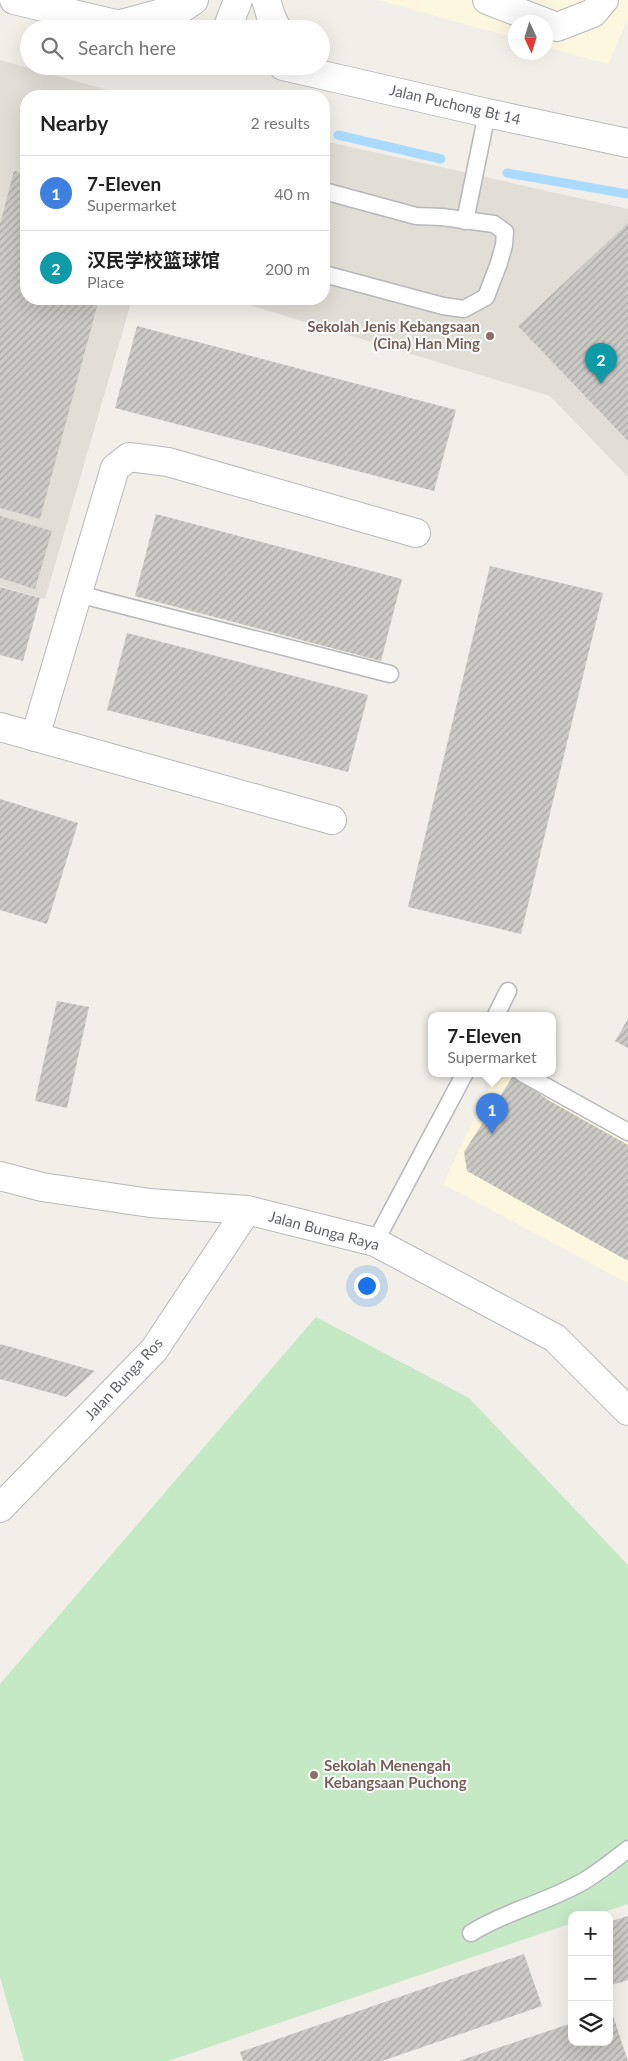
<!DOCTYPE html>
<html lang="en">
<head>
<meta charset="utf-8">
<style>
	body { margin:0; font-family:Lato,"Noto Sans SC",sans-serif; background:#f2f2f2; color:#222 }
	.controls { position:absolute; right:15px; bottom:15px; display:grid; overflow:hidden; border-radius:10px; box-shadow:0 5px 20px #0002 }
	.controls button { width:45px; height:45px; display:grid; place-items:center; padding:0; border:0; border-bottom:1px solid #e0e0e0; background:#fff; color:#222; font:25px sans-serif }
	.compass { position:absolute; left:508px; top:15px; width:45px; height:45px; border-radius:50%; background:#fff; box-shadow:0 5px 20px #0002; rotate:176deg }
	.you { position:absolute; left:366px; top:1285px; width:18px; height:18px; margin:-12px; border:4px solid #fff; border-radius:50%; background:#1a73e8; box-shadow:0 0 0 8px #1a73e833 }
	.badge { display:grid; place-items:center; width:32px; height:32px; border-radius:50%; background:#7c3aed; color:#fff; font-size:16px; font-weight:700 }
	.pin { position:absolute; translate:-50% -41px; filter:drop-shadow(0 1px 2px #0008) }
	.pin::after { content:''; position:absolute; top:26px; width:18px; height:15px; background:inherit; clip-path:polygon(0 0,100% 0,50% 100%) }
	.popup { position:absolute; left:428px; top:1012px; width:128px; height:65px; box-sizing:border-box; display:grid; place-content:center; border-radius:10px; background:#fff; filter:drop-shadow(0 1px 4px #0005); font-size:16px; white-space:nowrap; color:#767676 }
	.popup b { font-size:19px; color:#222 }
	.popup::after { content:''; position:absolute; left:50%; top:100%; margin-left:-10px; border:10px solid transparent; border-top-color:#fff }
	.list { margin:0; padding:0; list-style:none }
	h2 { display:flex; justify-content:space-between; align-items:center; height:65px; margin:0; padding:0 20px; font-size:21px }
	h2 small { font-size:16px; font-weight:400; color:#767676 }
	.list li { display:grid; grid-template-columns:32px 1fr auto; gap:15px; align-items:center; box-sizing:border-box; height:75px; padding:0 20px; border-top:1px solid #e0e0e0 }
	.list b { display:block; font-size:19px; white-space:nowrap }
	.list p { margin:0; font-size:16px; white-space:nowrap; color:#767676 }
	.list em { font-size:16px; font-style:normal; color:#767676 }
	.icon { flex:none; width:28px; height:28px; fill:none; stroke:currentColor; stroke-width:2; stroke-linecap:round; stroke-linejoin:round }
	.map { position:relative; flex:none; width:628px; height:2061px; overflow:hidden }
	.search { position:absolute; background:#fff; box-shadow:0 5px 20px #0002; left:20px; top:20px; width:310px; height:55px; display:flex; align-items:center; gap:12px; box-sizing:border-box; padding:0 18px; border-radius:28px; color:#767676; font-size:19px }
	.panel { position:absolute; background:#fff; box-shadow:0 5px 20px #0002; left:20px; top:90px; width:310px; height:215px; border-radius:20px }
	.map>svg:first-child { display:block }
	.commercial { fill:#fef7e0 }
	.education { fill:#e1ded6 }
	.green { fill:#c5e8c5 }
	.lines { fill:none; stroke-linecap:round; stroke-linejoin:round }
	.stream { stroke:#aadaff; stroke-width:9 }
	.building { fill:url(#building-hatch) }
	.lane-casing { stroke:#b5b8bc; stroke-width:19 }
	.street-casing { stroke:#b5b8bc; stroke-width:30 }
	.secondary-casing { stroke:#b6babf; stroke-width:30 }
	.lane { stroke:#fff; stroke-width:16 }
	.street { stroke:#fff; stroke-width:28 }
	.secondary { stroke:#fff; stroke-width:28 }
	.education-dot { fill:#8d6e63; stroke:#fff; stroke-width:2 }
	.labels { text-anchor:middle; stroke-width:4; stroke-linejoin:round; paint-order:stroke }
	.street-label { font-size:15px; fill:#5f6368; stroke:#fff }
	.education-label { font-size:15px; font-weight:bold; fill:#785e54; stroke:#fff; text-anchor:end }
</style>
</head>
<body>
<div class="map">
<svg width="628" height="2061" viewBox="0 0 628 2061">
	<defs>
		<pattern id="building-hatch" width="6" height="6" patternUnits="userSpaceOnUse" patternTransform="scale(1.25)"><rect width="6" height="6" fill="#cccac5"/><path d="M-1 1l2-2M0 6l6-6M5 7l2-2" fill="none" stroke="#a9a8a4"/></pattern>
	</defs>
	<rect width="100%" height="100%" fill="#f1efe8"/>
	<g class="commercial">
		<path d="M 379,0 L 628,0 L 628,19 L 608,64 L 546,47 L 546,22 L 516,22 L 515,38 Z"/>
		<path d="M 496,1073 L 508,1073 L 628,1140 L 628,1283 L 443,1184 Z"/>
	</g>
	<g class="education">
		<path d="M 0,60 L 129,96 L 26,96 L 26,299 L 132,299 L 45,599 L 0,586 Z"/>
		<path d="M 324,141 L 628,209 L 628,477 L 550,396 L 229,299 L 324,299 Z"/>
	</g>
	<path class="green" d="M 316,1317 L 469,1398 L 628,1565 L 628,1904 L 595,1915 L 572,1915 L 572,1923 L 168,2061 L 24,2061 L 0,1977 L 0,1684 Z"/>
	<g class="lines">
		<g class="stream">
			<path d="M 338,135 L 441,159"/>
			<path d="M 507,173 L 628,194"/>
		</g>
	</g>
	<g class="building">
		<path d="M 14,171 L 26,174 L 26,299 L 99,299 L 40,519 L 0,508 L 0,224 Z"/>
		<path d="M 628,223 L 628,441 L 518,326 Z"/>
		<path d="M 137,326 L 456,410 L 434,491 L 115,408 Z"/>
		<path d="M 156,514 L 402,579 L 381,661 L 135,596 Z"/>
		<path d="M 0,516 L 52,531 L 35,589 L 0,578 Z"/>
		<path d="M 490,566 L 603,593 L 521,934 L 408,907 Z"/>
		<path d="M 0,587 L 40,598 L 23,661 L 0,655 Z"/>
		<path d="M 127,633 L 368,695 L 348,772 L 107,710 Z"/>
		<path d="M 0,799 L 78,823 L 47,924 L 0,910 Z"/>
		<path d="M 57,1001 L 89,1007 L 67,1108 L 35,1101 Z"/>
		<path d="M 628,1019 L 628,1048 L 615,1041 Z"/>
		<path d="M 513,1076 L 550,1101 L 628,1145 L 628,1261 L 467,1171 L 464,1152 Z"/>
		<path d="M 0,1344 L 95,1371 L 66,1397 L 0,1379 Z"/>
		<path d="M 628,1916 L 628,1980 L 609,1986 L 609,1922 Z"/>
		<path d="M 524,1954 L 542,2006 L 382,2061 L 243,2061 L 240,2052 Z"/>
		<path d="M 610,2007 L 628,2061 L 459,2061 L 572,2023 L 572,2042 L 609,2042 Z"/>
	</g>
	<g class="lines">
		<defs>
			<g id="lane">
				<path d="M 324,191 L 416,216 L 442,217 L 494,224 L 505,232 L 504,245 L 499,263 L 486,297 L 464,309 L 443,306 L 324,274"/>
				<path d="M 465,221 L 487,113"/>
				<path d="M 78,594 L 390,674"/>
				<path d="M 496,1015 L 508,991"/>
				<path d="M 522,1073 L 628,1132"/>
				<path d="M 375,1242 L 465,1073"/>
				<path d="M 471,1933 C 506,1911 548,1902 584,1881 C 599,1872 614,1860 628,1849"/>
			</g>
			<g id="street">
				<path d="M 487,0 L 557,27 L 593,13 L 604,0"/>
				<path d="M 227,29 L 238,0"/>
				<path d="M 0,727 L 332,820"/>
				<path d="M 35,737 L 115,468 L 129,457 L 168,462 L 416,533"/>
				<path d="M 0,1176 L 42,1187 L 150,1203 L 247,1210 L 375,1242 L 555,1338 L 628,1411"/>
				<path d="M 0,1508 L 154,1350 L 247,1210"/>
			</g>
			<g id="secondary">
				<path d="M 14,0 L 137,29"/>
				<path d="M 266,0 L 271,16 L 277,29"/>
				<path d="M 121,24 L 184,7 L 194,0"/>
				<path d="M 283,66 L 487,113 L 628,143"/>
			</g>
		</defs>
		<use href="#lane" class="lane-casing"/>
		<use href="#street" class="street-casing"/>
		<use href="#secondary" class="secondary-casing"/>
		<use href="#lane" class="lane"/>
		<use href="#street" class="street"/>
		<use href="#secondary" class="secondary"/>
	</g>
	<g class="education-dot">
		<circle cx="490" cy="336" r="5"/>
		<circle cx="314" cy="1775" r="5"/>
	</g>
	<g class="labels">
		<g class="street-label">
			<text transform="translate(455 105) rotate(13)" y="5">Jalan Puchong Bt 14</text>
			<text transform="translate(324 1231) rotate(15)" y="5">Jalan Bunga Raya</text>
			<text transform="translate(124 1379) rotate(-47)" y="5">Jalan Bunga Ros</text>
		</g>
		<g class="education-label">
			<text x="480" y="332">Sekolah Jenis Kebangsaan<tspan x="480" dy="17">(Cina) Han Ming</tspan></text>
			<text x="324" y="1771" text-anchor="start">Sekolah Menengah<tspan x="324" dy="17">Kebangsaan Puchong</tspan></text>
		</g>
	</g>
</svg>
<div class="controls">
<button>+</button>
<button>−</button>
<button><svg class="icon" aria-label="layers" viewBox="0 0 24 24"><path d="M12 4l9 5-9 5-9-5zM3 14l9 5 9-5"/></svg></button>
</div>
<svg class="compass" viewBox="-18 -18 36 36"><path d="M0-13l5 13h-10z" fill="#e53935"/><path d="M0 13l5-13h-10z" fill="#767676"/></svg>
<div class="you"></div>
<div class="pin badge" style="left:492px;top:1134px;background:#3f7fe0">1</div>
<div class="popup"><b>7-Eleven</b>Supermarket</div>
<div class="pin badge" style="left:601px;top:384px;background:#0f9aa8">2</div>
<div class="search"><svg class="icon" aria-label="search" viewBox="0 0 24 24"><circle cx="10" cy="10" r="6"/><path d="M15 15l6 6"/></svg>Search here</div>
<section class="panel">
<h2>Nearby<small>2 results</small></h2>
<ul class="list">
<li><span class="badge" style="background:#3f7fe0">1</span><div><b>7-Eleven</b><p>Supermarket</p></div><em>40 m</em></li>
<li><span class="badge" style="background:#0f9aa8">2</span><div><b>汉民学校篮球馆</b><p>Place</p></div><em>200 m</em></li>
</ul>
</section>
</div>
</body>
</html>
